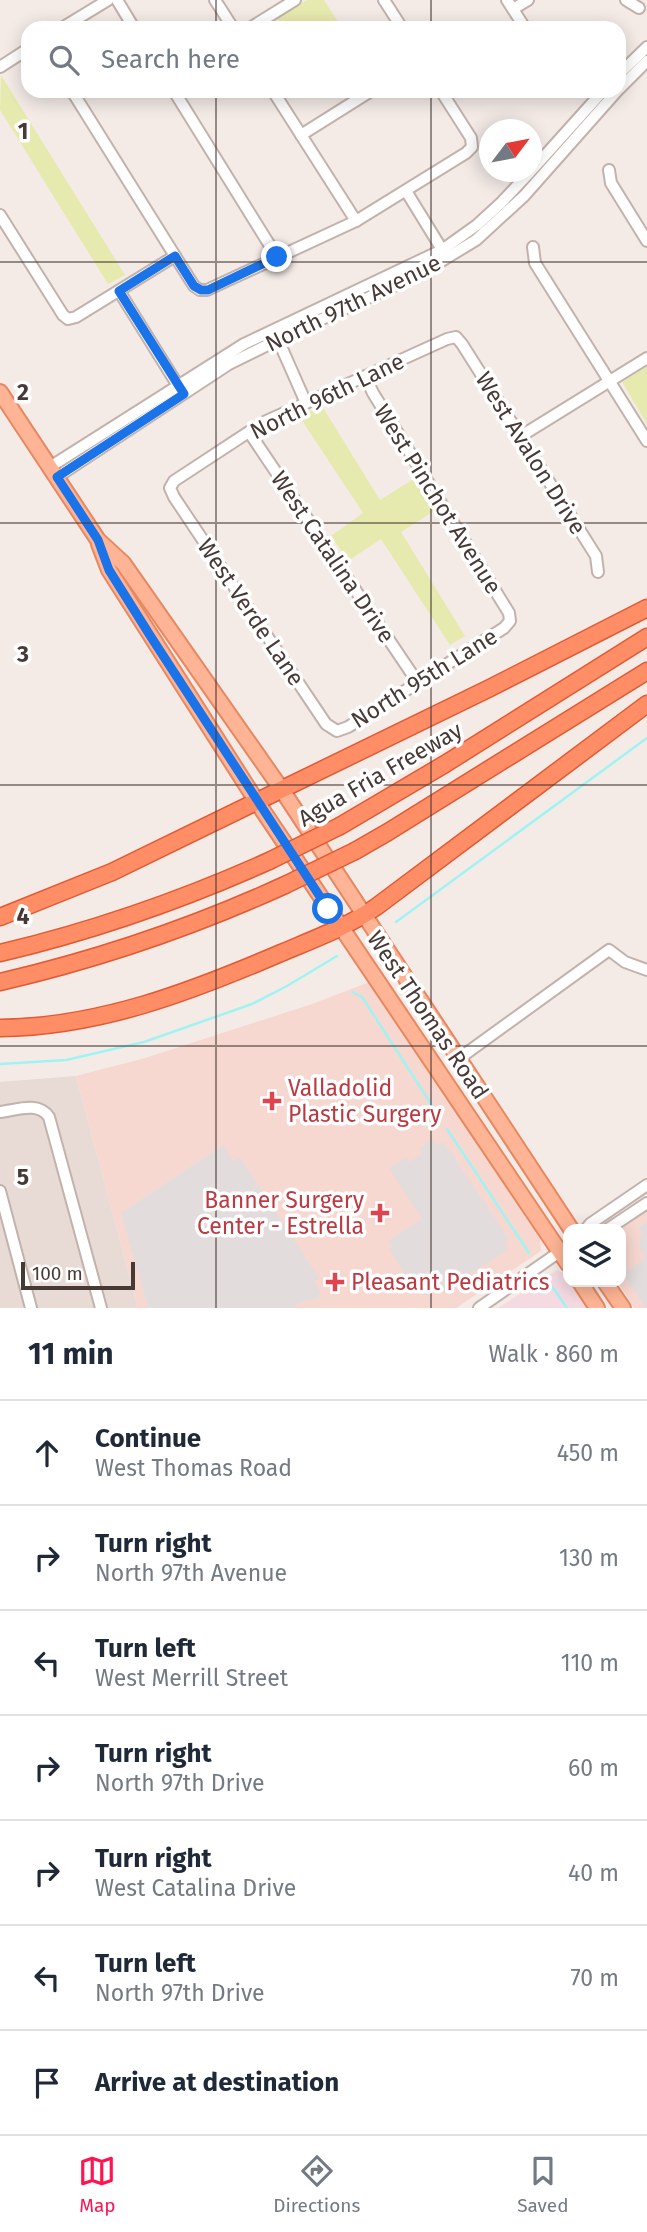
<!DOCTYPE html>
<html lang="en">
<head>
<meta charset="utf-8">
<style>
	body { margin:0; font-family:"Fira Sans",sans-serif; background:#f2f2f3; color:#1f2937 }
	.controls { position:absolute; right:21px; bottom:21px; display:grid; overflow:hidden; border-radius:14px; box-shadow:0 4px 18px #0003 }
	.controls button { width:63px; height:63px; display:grid; place-items:center; padding:0; border:0; border-bottom:2px solid #e0e1e3; background:#fff; color:#1f2937; font:35px sans-serif }
	.compass { position:absolute; left:479px; top:119px; width:63px; height:63px; border-radius:50%; background:#fff; box-shadow:0 4px 18px #0003; rotate:58deg }
	.scale { position:absolute; left:21px; bottom:18px; width:114px; box-sizing:border-box; padding-left:7px; border:4px solid #473936; border-top:0; font-size:19px; line-height:24px; white-space:nowrap; color:#473936; -webkit-text-stroke:5px #fff; paint-order:stroke }
	.stop { position:absolute; width:21px; height:21px; margin:-16px; border:5px solid #1a73e8; border-radius:50%; background:#fff }
	.stop.end { background:#1a73e8; border-color:#fff; box-shadow:0 2px 7px #0008 }
	.list { margin:0; padding:0; list-style:none }
	h2 { display:flex; justify-content:space-between; align-items:center; height:91px; margin:0; padding:0 28px; font-size:30px }
	h2 small { font-size:23px; font-weight:400; color:#747a83 }
	.list li { display:grid; grid-template-columns:46px 1fr auto; gap:21px; align-items:center; box-sizing:border-box; height:105px; padding:0 28px; border-top:2px solid #e0e1e3 }
	.list b { display:block; font-size:26px; white-space:nowrap }
	.list p { margin:0; font-size:23px; white-space:nowrap; color:#747a83 }
	.list em { font-size:23px; font-style:normal; color:#747a83 }
	.icon { flex:none; width:38px; height:38px; fill:none; stroke:currentColor; stroke-width:2; stroke-linecap:round; stroke-linejoin:round }
	.map { position:relative; flex:none; width:647px; height:1308px; overflow:hidden }
	.search { position:absolute; background:#fff; box-shadow:0 4px 18px #0003; left:21px; right:21px; top:21px; height:77px; display:flex; align-items:center; gap:18px; box-sizing:border-box; padding:0 24px; border-radius:21px; color:#747a83; font-size:26px }
	.sheet { height:826px; background:#fff }
	nav { display:flex; justify-content:space-around; align-items:center; box-sizing:border-box; height:98px; border-top:2px solid #e0e1e3; background:#fff; font-size:19px; color:#747a83 }
	nav a { display:grid; justify-items:center; gap:4px }
	nav .on { color:#ff1351 }
	.map>svg:first-child { display:block }
	.residential { fill:#e8dad5 }
	.commercial { fill:#f7d8d1 }
	.medical { fill:#f5dae2 }
	.green { fill:#e7eaae }
	.parking { fill:#e2dddc }
	.lines { fill:none; stroke-linecap:round; stroke-linejoin:round }
	.stream { stroke:#a1f3f3; stroke-width:2.5 }
	.minor-casing { stroke:#c3b2ac; stroke-width:14 }
	.major-casing { stroke:#e88861; stroke-width:18 }
	.highway-casing { stroke:#e35932; stroke-width:19 }
	.minor { stroke:#fff; stroke-width:10 }
	.major { stroke:#ffb595; stroke-width:14 }
	.highway { stroke:#ff8e67; stroke-width:16 }
	.highway-bridge-casing { stroke:#e35932; stroke-width:19; stroke-linecap:butt }
	.highway-bridge { stroke:#ff8e67; stroke-width:16 }
	.route { stroke:#1a73e8; stroke-width:9 }
	.grid { fill:none; stroke:#473936; stroke-width:2; stroke-opacity:0.55 }
	.health-dot { fill:#e0444e; stroke:#fff; stroke-width:2.5 }
	.labels { text-anchor:middle; stroke-width:7; stroke-linejoin:round; paint-order:stroke }
	.street-label { font-size:23px; fill:#473936; stroke:#fff }
	.health-label { font-size:23px; fill:#be3a42; stroke:#fff; text-anchor:start }
	.grid-label { font-size:23px; text-anchor:middle; font-weight:bold; fill:#473936; stroke:#fff; stroke-width:7; stroke-linejoin:round; paint-order:stroke }
</style>
</head>
<body>
<div class="map">
<svg width="647" height="1308" viewBox="0 0 647 1308">
	<rect width="100%" height="100%" fill="#f4ebe7"/>
	<path class="residential" d="M 76,1076 L 138,1308 L 0,1308 L 0,1082 Z"/>
	<g class="commercial">
		<path d="M 369,982 L 417,1048 L 422,1063 L 445,1098 L 467,1124 L 540,1236 L 541,1251 L 456,1308 L 138,1308 L 76,1076 L 145,1058 L 312,1004 Z"/>
		<path d="M 647,1208 L 647,1308 L 634,1308 L 618,1282 L 621,1282 L 621,1229 L 614,1229 Z"/>
	</g>
	<path class="medical" d="M 557,1270 L 568,1275 L 568,1282 L 573,1282 L 590,1308 L 498,1308 Z"/>
	<g class="green">
		<path d="M 307,0 L 324,0 L 342,28 L 283,28 L 277,18 Z"/>
		<path d="M 1,75 L 125,275 L 108,284 L 0,110 Z"/>
		<path d="M 647,366 L 647,424 L 622,382 Z"/>
		<path d="M 322,406 L 380,500 L 415,478 L 436,510 L 401,532 L 465,636 L 450,645 L 381,539 L 348,561 L 331,536 L 363,513 L 299,416 Z"/>
	</g>
	<g class="parking">
		<path d="M 432,1139 L 436,1145 L 444,1142 L 509,1239 L 505,1242 L 508,1249 L 444,1292 L 440,1287 L 426,1296 L 418,1284 L 413,1287 L 389,1249 L 392,1247 L 388,1241 L 422,1219 L 389,1168 L 406,1157 L 409,1162 L 422,1154 L 419,1148 Z"/>
		<path d="M 223,1145 L 233,1161 L 240,1157 L 319,1278 L 314,1282 L 321,1293 L 317,1299 L 304,1301 L 292,1308 L 148,1308 L 121,1213 Z"/>
		<path d="M 647,1222 L 647,1308 L 646,1308 L 623,1274 L 645,1259 L 639,1245 L 642,1233 L 638,1228 Z"/>
	</g>
	<g class="lines">
		<g class="stream">
			<path d="M 396,922 L 647,738"/>
			<path d="M 352,992 L 362,997 L 435,1110"/>
			<path d="M 0,1064 L 66,1060 L 144,1042 L 252,1004 L 287,986 L 337,956"/>
			<path d="M 447,1129 L 529,1253"/>
			<path d="M 549,1282 L 567,1308"/>
		</g>
		<defs>
			<g id="minor">
				<path d="M 117,0 L 134,28"/>
				<path d="M 215,0 L 233,28"/>
				<path d="M 384,0 L 402,28"/>
				<path d="M 507,0 L 525,28"/>
				<path d="M 626,0 L 639,8"/>
				<path d="M 513,9 L 528,0"/>
				<path d="M 62,28 L 108,0"/>
				<path d="M 250,28 L 295,0"/>
				<path d="M 0,67 L 28,49"/>
				<path d="M 619,74 L 647,47"/>
				<path d="M 619,89 L 647,61"/>
				<path d="M 72,91 L 175,256 L 194,286 L 200,290 L 207,290 L 356,221 L 466,153 L 472,147 L 471,138 L 441,91"/>
				<path d="M 174,91 L 277,257"/>
				<path d="M 273,91 L 356,221"/>
				<path d="M 301,135 L 371,91"/>
				<path d="M 532,170 L 603,91"/>
				<path d="M 609,170 L 611,183 L 647,241"/>
				<path d="M 406,191 L 446,256"/>
				<path d="M 0,215 L 63,315 L 68,319 L 76,317 L 175,256"/>
				<path d="M 533,247 L 535,263 L 647,441"/>
				<path d="M 119,291 L 182,392"/>
				<path d="M 276,335 L 306,403"/>
				<path d="M 365,376 L 373,393 L 509,613 L 510,621 L 504,628 L 348,727 L 337,731 L 326,724 L 174,497 L 170,488 L 174,481 L 264,422 L 447,339 L 456,337 L 462,344 L 596,556 L 598,572"/>
				<path d="M 249,432 L 418,683"/>
				<path d="M 521,436 L 647,358"/>
				<path d="M 50,467 L 244,344 L 442,250 L 477,225 L 501,203 L 530,172"/>
				<path d="M 57,477 L 229,364 L 298,330 L 420,274 L 476,240 L 524,196 L 617,91"/>
				<path d="M 457,1060 L 609,950 L 625,962 L 647,970"/>
				<path d="M 0,1112 C 17,1110 38,1101 49,1117 L 101,1308"/>
				<path d="M 0,1191 L 31,1308"/>
				<path d="M 586,1229 L 590,1224 L 647,1185"/>
				<path d="M 608,1229 L 647,1203"/>
				<path d="M 479,1308 L 568,1246"/>
			</g>
			<g id="major">
				<path d="M 0,392 L 98,540 L 123,563 L 282,790 L 571,1229"/>
				<path d="M 99,544 L 109,570 L 257,802 L 568,1264"/>
				<path d="M 580,1282 L 597,1308"/>
				<path d="M 605,1282 L 623,1308"/>
			</g>
			<g id="highway">
				<path d="M 340,826 L 445,764 L 647,637"/>
				<path d="M 355,851 L 388,832 L 647,671"/>
				<path d="M 0,917 L 112,872 L 488,689 L 647,608"/>
				<path d="M 0,953 C 93,931 182,900 269,861"/>
				<path d="M 0,982 C 99,959 193,927 285,885"/>
				<path d="M 0,1028 C 99,1027 190,992 281,953 C 314,939 347,927 376,907 L 647,704"/>
			</g>
		</defs>
		<use href="#minor" class="minor-casing"/>
		<use href="#major" class="major-casing"/>
		<use href="#highway" class="highway-casing"/>
		<use href="#minor" class="minor"/>
		<use href="#major" class="major"/>
		<use href="#highway" class="highway"/>
		<defs>
			<g id="highway-bridge">
				<path d="M 269,861 L 340,826"/>
				<path d="M 285,885 L 355,851"/>
			</g>
		</defs>
		<use href="#highway-bridge" class="highway-bridge-casing"/>
		<use href="#highway-bridge" class="highway-bridge"/>
	</g>
	<g class="lines">
		<path class="route" d="M 277,257 L 208,290 L 201,290 L 194,286 L 175,256 L 119,291 L 184,394 L 57,477 L 98,540 L 109,570 L 151,637 L 328,909"/>
	</g>
	<path class="grid" d="M 216,0 L 216,28M 431,0 L 431,28M 216,91 L 216,1308M 431,91 L 431,1308M 0,262 L 647,262M 0,523 L 647,523M 0,785 L 647,785M 0,1046 L 647,1046"/>
	<g class="health-dot">
		<path d="M268.5 1090.5h7v7h7v7h-7v7h-7v-7h-7v-7h7z"/>
		<path d="M376.5 1202.5h7v7h7v7h-7v7h-7v-7h-7v-7h7z"/>
		<path d="M331.5 1271.5h7v7h7v7h-7v7h-7v-7h-7v-7h7z"/>
	</g>
	<g class="labels">
		<g class="street-label">
			<text transform="translate(353 303) rotate(-26)" y="8">North 97th Avenue</text>
			<text transform="translate(327 396) rotate(-26)" y="8">North 96th Lane</text>
			<text transform="translate(531 453) rotate(58)" y="8">West Avalon Drive</text>
			<text transform="translate(438 499) rotate(58)" y="8">West Pinchot Avenue</text>
			<text transform="translate(333 557) rotate(56)" y="8">West Catalina Drive</text>
			<text transform="translate(251 612) rotate(56)" y="8">West Verde Lane</text>
			<text transform="translate(424 678) rotate(-32)" y="8">North 95th Lane</text>
			<text transform="translate(380 774) rotate(-30)" y="8">Agua Fria Freeway</text>
			<text transform="translate(428 1015) rotate(56)" y="8">West Thomas Road</text>
		</g>
		<g class="health-label">
			<text x="288" y="1096">Valladolid<tspan x="288" dy="26">Plastic Surgery</tspan></text>
			<text x="364" y="1208" text-anchor="end">Banner Surgery<tspan x="364" dy="26">Center - Estrella</tspan></text>
			<text x="351" y="1290">Pleasant Pediatrics</text>
		</g>
	</g>
	<g class="grid-label">
		<text x="23" y="139">1</text>
		<text x="23" y="400">2</text>
		<text x="23" y="662">3</text>
		<text x="23" y="924">4</text>
		<text x="23" y="1185">5</text>
	</g>
</svg>
<div class="controls">
<button><svg class="icon" aria-label="layers" viewBox="0 0 24 24"><path d="M12 4l9 5-9 5-9-5zM3 14l9 5 9-5"/></svg></button>
</div>
<svg class="compass" viewBox="-18 -18 36 36"><path d="M0-13l5 13h-10z" fill="#e53935"/><path d="M0 13l5-13h-10z" fill="#747a83"/></svg>
<div class="scale">100 m</div>
<div class="stop" style="left:328px;top:909px"></div>
<div class="stop end" style="left:277px;top:257px"></div>
<div class="search"><svg class="icon" aria-label="search" viewBox="0 0 24 24"><circle cx="10" cy="10" r="6"/><path d="M15 15l6 6"/></svg>Search here</div>
</div>
<section class="sheet">
<h2>11 min<small>Walk · 860 m</small></h2>
<ul class="list">
<li><svg class="icon" aria-label="ahead" viewBox="0 0 24 24"><path d="M12 20V5M6 11l6-6 6 6"/></svg><div><b>Continue</b><p>West Thomas Road</p></div><em>450 m</em></li>
<li><svg class="icon" aria-label="right" viewBox="0 0 24 24"><path d="M7 20v-9h11M14 6l5 5-5 5"/></svg><div><b>Turn right</b><p>North 97th Avenue</p></div><em>130 m</em></li>
<li><svg class="icon" aria-label="left" viewBox="0 0 24 24"><path d="M17 20v-9H6M10 6l-5 5 5 5"/></svg><div><b>Turn left</b><p>West Merrill Street</p></div><em>110 m</em></li>
<li><svg class="icon" aria-label="right" viewBox="0 0 24 24"><path d="M7 20v-9h11M14 6l5 5-5 5"/></svg><div><b>Turn right</b><p>North 97th Drive</p></div><em>60 m</em></li>
<li><svg class="icon" aria-label="right" viewBox="0 0 24 24"><path d="M7 20v-9h11M14 6l5 5-5 5"/></svg><div><b>Turn right</b><p>West Catalina Drive</p></div><em>40 m</em></li>
<li><svg class="icon" aria-label="left" viewBox="0 0 24 24"><path d="M17 20v-9H6M10 6l-5 5 5 5"/></svg><div><b>Turn left</b><p>North 97th Drive</p></div><em>70 m</em></li>
<li><svg class="icon" aria-label="arrive" viewBox="0 0 24 24"><path d="M6 21V4h12l-3 4 3 4H6"/></svg><div><b>Arrive at destination</b></div></li>
</ul>
</section>
<nav>
<a class="on"><svg class="icon" aria-label="map" viewBox="0 0 24 24"><path d="M3 6l6-2 6 2 6-2v14l-6 2-6-2-6 2zM9 4v14M15 6v14"/></svg>Map</a>
<a><svg class="icon" aria-label="directions" viewBox="0 0 24 24"><path d="M12 3l9 9-9 9-9-9zM9 14v-3h6M13 9l2 2-2 2"/></svg>Directions</a>
<a><svg class="icon" aria-label="saved" viewBox="0 0 24 24"><path d="M7 4h10v16l-5-4-5 4z"/></svg>Saved</a>
</nav>
</body>
</html>
